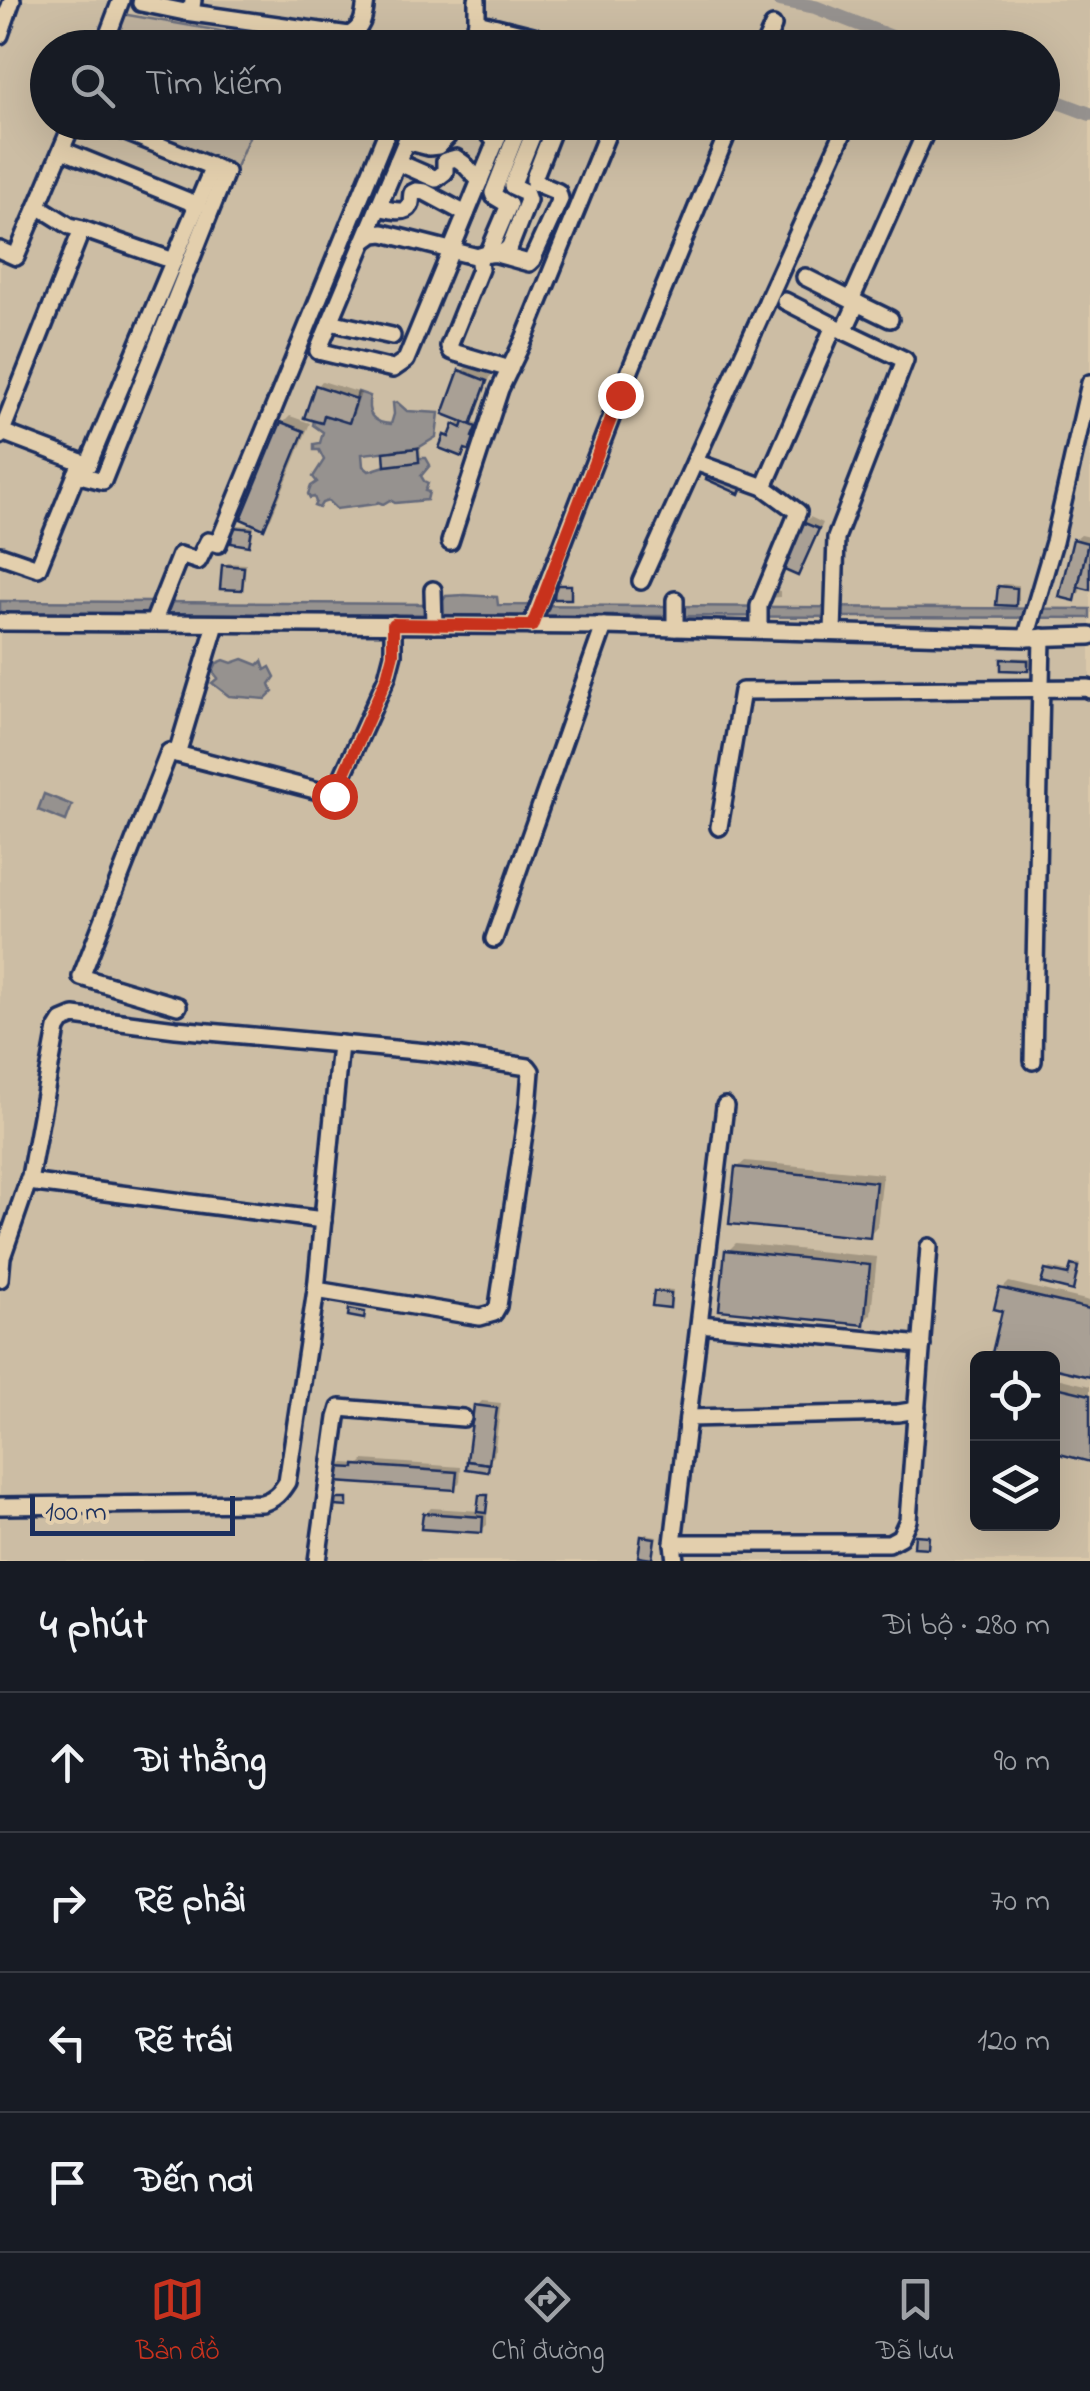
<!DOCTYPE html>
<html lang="vi">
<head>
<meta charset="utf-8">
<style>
	body { margin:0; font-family:"Indie Flower",sans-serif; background:#20242c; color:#f1f3f6 }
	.controls { position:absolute; right:30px; bottom:30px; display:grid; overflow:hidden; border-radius:15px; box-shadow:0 10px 40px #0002 }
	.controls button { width:90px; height:90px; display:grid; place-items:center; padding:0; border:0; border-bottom:2px solid #363941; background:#171b24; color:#f1f3f6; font:50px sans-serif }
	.scale { position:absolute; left:30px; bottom:25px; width:205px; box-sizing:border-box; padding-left:10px; border:5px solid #1b2f5e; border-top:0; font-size:28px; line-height:35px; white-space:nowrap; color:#1b2f5e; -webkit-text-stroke:8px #e3cfad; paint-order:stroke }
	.stop { position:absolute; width:30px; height:30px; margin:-22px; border:8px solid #c8321e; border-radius:50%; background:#fff }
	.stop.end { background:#c8321e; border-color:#fff; box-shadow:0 2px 10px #0008 }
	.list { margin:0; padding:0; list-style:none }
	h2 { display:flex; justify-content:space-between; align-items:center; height:130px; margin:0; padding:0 40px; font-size:42px }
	h2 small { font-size:32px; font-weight:400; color:#9ea1a6 }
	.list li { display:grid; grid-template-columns:65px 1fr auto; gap:30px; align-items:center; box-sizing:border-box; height:140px; padding:0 40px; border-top:2px solid #363941 }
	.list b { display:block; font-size:38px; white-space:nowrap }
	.list em { font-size:32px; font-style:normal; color:#9ea1a6 }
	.icon { flex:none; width:55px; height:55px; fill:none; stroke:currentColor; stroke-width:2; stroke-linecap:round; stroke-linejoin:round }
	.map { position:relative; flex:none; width:1090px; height:1561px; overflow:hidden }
	.search { position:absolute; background:#171b24; box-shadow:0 10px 40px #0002; left:30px; right:30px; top:30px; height:110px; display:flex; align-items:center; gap:25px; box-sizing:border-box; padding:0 35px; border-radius:55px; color:#9ea1a6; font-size:38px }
	.sheet { height:690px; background:#171b24 }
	nav { display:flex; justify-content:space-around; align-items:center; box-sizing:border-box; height:140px; border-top:2px solid #363941; background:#171b24; font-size:28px; color:#9ea1a6 }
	nav a { display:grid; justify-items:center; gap:5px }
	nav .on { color:#c8321e }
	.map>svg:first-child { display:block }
	.built { fill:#ccbda4; fill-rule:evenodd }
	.green { fill:#bfb29e; stroke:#6d707e; stroke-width:2.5 }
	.water { fill:#96928f; stroke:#656a7b; stroke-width:2.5 }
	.shadow { fill:#0003 }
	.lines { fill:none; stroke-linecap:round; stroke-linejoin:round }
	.canal { stroke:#96928f; stroke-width:14 }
	.building { fill:#a9a095; stroke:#1b2f5e; stroke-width:2.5 }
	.minor-casing { stroke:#1b2f5e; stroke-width:22 }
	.minor { stroke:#e3cfad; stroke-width:15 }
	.route { stroke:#c8321e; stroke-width:12 }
</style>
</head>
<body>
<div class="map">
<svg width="1090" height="1561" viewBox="0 0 1090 1561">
	<rect width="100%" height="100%" fill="#dbc9aa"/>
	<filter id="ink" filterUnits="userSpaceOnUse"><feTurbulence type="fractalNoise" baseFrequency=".01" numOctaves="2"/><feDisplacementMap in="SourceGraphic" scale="20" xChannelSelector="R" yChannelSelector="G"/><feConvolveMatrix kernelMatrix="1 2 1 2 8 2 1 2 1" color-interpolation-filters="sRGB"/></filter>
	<g filter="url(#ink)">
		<path class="built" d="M 0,0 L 1090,0 L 1090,1561 L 0,1561 ZM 48,48 L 1042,48 L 1042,122 L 48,122 ZM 978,1358 L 1052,1358 L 1052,1524 L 978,1524 Z"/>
		<g class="green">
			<path d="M 116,14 L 128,15 L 313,47 L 103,48 Z"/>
			<path d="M 101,123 L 255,123 L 233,174 Z"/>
		</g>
		<g class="water">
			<path d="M 358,392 L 370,396 C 366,413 372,423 391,424 L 394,414 L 393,403 L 397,402 L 407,411 L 439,413 L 436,437 L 418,448 L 362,454 L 363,466 L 369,471 L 385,466 L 419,462 L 419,458 L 426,458 L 430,465 L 421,476 L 424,481 L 428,483 L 425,491 L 429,492 L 427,500 L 395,503 L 390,500 L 383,504 L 378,502 L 376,504 L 336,509 L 328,501 L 322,503 L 319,508 L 314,506 L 316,502 L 314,497 L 310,498 L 308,494 L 311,486 L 317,482 L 313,477 L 324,460 L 319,450 L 314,450 L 314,444 L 320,443 L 323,432 L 313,425 L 314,421 L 321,423 L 324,415 L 349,422 Z"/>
			<path d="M 465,595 L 497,597 L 498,605 L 1090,609 L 1090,618 L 0,613 L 0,601 L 433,604 L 442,602 L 446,596 Z"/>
			<path d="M 243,659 L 258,665 L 262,661 L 265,670 L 270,667 L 275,677 L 270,684 L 273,692 L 266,699 L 229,696 L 212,683 L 218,678 L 213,672 L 217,663 L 224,660 L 232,663 Z"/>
			<path d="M 44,794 L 72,805 L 66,821 L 38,810 Z"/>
		</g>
		<g class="shadow">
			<path d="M 467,366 L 491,375 L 476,416 L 471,421 L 477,423 L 473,434 L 477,435 L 473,445 L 446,436 L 449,433 L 452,435 L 456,426 L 463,419 L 461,372 Z"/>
			<path d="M 322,381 L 361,393 L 354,414 L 348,420 L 326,415 L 321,421 L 317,387 Z"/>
			<path d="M 290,416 L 310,423 L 271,518 L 263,526 L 283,423 Z"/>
			<path d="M 420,446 L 421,456 L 418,459 L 386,453 L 390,450 Z"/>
			<path d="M 810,517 L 823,523 L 803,568 L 798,573 L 804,523 Z"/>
			<path d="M 238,525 L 254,526 L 252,540 L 249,543 L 235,528 Z"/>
			<path d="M 1081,535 L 1090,537 L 1090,587 L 1081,585 L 1080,592 L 1074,598 L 1075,540 Z"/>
			<path d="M 228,563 L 246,564 L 244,585 L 241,588 L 224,566 Z"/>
			<path d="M 1003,584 L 1019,585 L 1019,600 L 1015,603 L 1000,587 Z"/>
			<path d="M 772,590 L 780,591 L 780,597 L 770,598 Z"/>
			<path d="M 1007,657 L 1030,658 L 1030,666 L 1027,669 L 1004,661 Z"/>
			<path d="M 745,1161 L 883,1174 L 877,1227 L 870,1235 L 737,1168 Z"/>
			<path d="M 736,1243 L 877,1257 L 871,1314 L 863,1322 L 728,1251 Z"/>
			<path d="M 1076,1263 L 1080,1264 L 1075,1285 L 1072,1288 L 1047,1271 L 1050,1268 L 1072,1273 Z"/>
			<path d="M 1009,1282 L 1090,1301 L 1090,1375 L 1052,1358 L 1025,1358 L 995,1351 L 1006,1309 L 1001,1290 Z"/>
			<path d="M 660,1289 L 673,1290 L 672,1302 L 669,1305 L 657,1292 Z"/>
			<path d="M 1052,1377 L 1090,1386 L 1090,1459 L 1052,1450 Z"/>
			<path d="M 482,1401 L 501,1403 L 494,1456 L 489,1460 L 477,1406 Z"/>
			<path d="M 364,1460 L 461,1467 L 460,1482 L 454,1488 L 338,1468 L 344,1463 L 360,1464 Z"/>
			<path d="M 482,1495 L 487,1495 L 486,1512 L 487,1512 L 487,1525 L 481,1530 L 425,1514 L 431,1508 L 480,1511 Z"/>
			<path d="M 646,1534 L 657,1536 L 654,1553 L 651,1557 L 643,1537 Z"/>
		</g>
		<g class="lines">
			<g class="canal">
				<path d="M 779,0 L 815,7 L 920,48"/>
				<path d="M 1042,96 L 1090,114"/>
			</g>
		</g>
		<g class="building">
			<path d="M 459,370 L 487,381 L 471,425 L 443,414 Z"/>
			<path d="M 315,385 L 357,399 L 349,423 L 324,415 L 322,423 L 304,418 Z"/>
			<path d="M 281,422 L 304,431 L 264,529 L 241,519 Z"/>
			<path d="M 464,422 L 476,427 L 472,437 L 476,439 L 471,451 L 465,449 L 462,457 L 439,448 L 444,435 L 449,437 L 454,424 L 462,428 Z"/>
			<path d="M 418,448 L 419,462 L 385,466 L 384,452 Z"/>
			<path d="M 714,460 L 747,474 L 739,494 L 706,479 Z"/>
			<path d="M 802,522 L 819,529 L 798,576 L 782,569 Z"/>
			<path d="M 233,527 L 252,529 L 249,546 L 231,543 Z"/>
			<path d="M 1073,539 L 1088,543 L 1075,601 L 1059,597 Z"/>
			<path d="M 1088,543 L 1090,543 L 1090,590 L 1078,587 Z"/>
			<path d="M 222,565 L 244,567 L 242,590 L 220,589 Z"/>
			<path d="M 555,585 L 571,585 L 571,599 L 554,599 Z"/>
			<path d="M 998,586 L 1017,588 L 1016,606 L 996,605 Z"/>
			<path d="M 1001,659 L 1028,660 L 1028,671 L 1001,670 Z"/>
			<path d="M 735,1167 L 876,1182 L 870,1238 L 729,1224 Z"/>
			<path d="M 725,1250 L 870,1265 L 864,1325 L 719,1310 Z"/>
			<path d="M 1071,1265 L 1078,1267 L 1073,1291 L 1041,1283 L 1045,1270 L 1068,1275 Z"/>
			<path d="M 999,1288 L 1090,1309 L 1090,1377 L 1052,1368 L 1052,1358 L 1014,1358 L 992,1353 L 1002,1311 L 994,1309 Z"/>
			<path d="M 654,1291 L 671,1293 L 670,1308 L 652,1306 Z"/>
			<path d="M 349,1309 L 365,1312 L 364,1319 L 348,1316 Z"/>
			<path d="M 1052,1386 L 1090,1395 L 1090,1462 L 1052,1452 Z"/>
			<path d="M 474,1405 L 497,1408 L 489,1464 L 467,1461 Z"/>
			<path d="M 467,1461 L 489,1464 L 488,1472 L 466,1469 Z"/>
			<path d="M 355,1465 L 457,1472 L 455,1490 L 335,1482 L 336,1467 L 355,1468 Z"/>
			<path d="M 479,1495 L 488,1495 L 486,1513 L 477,1512 Z"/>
			<path d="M 335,1499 L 347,1499 L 347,1507 L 335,1506 Z"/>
			<path d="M 423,1513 L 483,1517 L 482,1533 L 421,1529 Z"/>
			<path d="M 915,1535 L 929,1536 L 928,1548 L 914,1547 Z"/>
			<path d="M 641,1536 L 655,1538 L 652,1559 L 638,1557 Z"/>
		</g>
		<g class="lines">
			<defs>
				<g id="minor">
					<path d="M 142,0 L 141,3 L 185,12 L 192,7 L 193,0"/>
					<path d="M 477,0 L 477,22 L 533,36 L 530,48"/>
					<path d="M 185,12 L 349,35 C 364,28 364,15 366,0"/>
					<path d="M 0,35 L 12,0"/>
					<path d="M 103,48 L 121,0"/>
					<path d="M 468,48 L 477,22"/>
					<path d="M 763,48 L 773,26"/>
					<path d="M 414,122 L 318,351 L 393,369 L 406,360 L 504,122"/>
					<path d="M 478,122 L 496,142"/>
					<path d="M 406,141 L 429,147 L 438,146 L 447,137 L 443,122"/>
					<path d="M 62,150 L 198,205"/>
					<path d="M 397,162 L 436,179 L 445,172 L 445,161 L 456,158 L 463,163 L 480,181"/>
					<path d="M 378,207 C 386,209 405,215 410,206 C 412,202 411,197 412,193 L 416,191 L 425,192 L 466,214"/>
					<path d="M 82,229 L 174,261"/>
					<path d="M 364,241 L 374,234 L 383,233 L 478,257 L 480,269 L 449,346 L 451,351 L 456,353 L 510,369"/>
					<path d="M 0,250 L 16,257 L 73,122"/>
					<path d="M 488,254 L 509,205 L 494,196 L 493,193 L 521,122"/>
					<path d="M 500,255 L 529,263 L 532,260 L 560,199 L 558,192 L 534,182 L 534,178 L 556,122"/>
					<path d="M 478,257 C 490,250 501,259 510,246 L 528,200 L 525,192 L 512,186 L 538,122"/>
					<path d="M 805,277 L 857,303"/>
					<path d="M 851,300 L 930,122"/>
					<path d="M 785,301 L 834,326"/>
					<path d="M 330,322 L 392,336"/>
					<path d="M 844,331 L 857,303 L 890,319"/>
					<path d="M 0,436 L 82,229 L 70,226 L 38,206"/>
					<path d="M 81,462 L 88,465 L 213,167 L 101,122"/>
					<path d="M 695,462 L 764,487"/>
					<path d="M 76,474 L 103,481 L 226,172 L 213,167"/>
					<path d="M 450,542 L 500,389 L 524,339 L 612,122"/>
					<path d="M 0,555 L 38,568 L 81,462 L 2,432"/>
					<path d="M 641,581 L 848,122"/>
					<path d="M 433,590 L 434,625"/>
					<path d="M 675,600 L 675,628"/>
					<path d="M 0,622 L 604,626 L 1026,638 L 1090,636"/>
					<path d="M 153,623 L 180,555 L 198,561 L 208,541 L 218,544 L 391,122"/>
					<path d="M 531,626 L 620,395 L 732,122"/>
					<path d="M 759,630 L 759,606 L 798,512 L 764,487 L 834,326 L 905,360 L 836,538 L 833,632"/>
					<path d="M 1026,638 L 1054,542 L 1090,383"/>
					<path d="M 177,754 L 216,624"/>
					<path d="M 719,827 L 742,691 L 1088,688 L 1090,690"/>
					<path d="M 494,939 L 604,626"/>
					<path d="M 178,1006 L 81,977 L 169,752 L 334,795 L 387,677 L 393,654 L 393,624"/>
					<path d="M 1033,1061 L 1042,637"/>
					<path d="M 28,1182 L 323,1220"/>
					<path d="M 0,1279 L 2,1257 L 30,1176 L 57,1029 L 62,1021 L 74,1016 L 176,1029 L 427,1052 L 528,1067 L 531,1071 L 528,1107 L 498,1306 L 494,1313 L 480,1317 L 316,1290"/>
					<path d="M 700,1324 L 922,1345"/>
					<path d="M 688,1418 L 898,1413 L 917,1410"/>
					<path d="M 0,1506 L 262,1503 C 275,1499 280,1493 287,1482 L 316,1290 L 340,1044"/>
					<path d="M 673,1543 L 889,1543 L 900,1537 L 908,1520 L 929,1247"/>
					<path d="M 317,1561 L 337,1418 L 340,1408 L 463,1418"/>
					<path d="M 675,1561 L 673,1543 L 725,1106"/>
				</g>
			</defs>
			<use href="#minor" class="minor-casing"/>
			<use href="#minor" class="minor"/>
		</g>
	</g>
	<g class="lines" filter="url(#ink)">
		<path class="route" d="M 334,796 L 387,677 L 393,654 L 393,624 L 532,626 L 620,395"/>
	</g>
</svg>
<div class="controls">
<button><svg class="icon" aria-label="locate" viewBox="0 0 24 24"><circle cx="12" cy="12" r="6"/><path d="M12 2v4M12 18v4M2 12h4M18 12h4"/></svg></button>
<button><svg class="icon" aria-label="layers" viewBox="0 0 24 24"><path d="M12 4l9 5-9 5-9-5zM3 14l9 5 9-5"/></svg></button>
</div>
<div class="scale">100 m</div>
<div class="stop" style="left:334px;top:796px"></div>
<div class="stop end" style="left:620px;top:395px"></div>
<div class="search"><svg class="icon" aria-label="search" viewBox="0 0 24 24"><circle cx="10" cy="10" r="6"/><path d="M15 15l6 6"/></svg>Tìm kiếm</div>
</div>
<section class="sheet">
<h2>4 phút<small>Đi bộ · 280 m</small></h2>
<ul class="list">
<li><svg class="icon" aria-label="ahead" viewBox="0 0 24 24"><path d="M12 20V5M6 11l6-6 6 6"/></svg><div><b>Đi thẳng</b></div><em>90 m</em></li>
<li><svg class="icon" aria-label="right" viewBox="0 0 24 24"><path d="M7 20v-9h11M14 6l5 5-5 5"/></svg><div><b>Rẽ phải</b></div><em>70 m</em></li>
<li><svg class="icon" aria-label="left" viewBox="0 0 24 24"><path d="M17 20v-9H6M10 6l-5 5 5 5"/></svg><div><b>Rẽ trái</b></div><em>120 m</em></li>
<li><svg class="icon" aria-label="arrive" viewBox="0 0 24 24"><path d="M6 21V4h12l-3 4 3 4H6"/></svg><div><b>Đến nơi</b></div></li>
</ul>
</section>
<nav>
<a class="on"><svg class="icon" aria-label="map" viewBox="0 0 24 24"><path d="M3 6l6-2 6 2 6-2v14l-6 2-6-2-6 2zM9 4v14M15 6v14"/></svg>Bản đồ</a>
<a><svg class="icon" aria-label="directions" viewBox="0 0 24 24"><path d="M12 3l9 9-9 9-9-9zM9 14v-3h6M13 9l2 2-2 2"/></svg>Chỉ đường</a>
<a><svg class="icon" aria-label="saved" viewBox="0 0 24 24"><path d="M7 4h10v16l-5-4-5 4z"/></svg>Đã lưu</a>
</nav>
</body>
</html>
